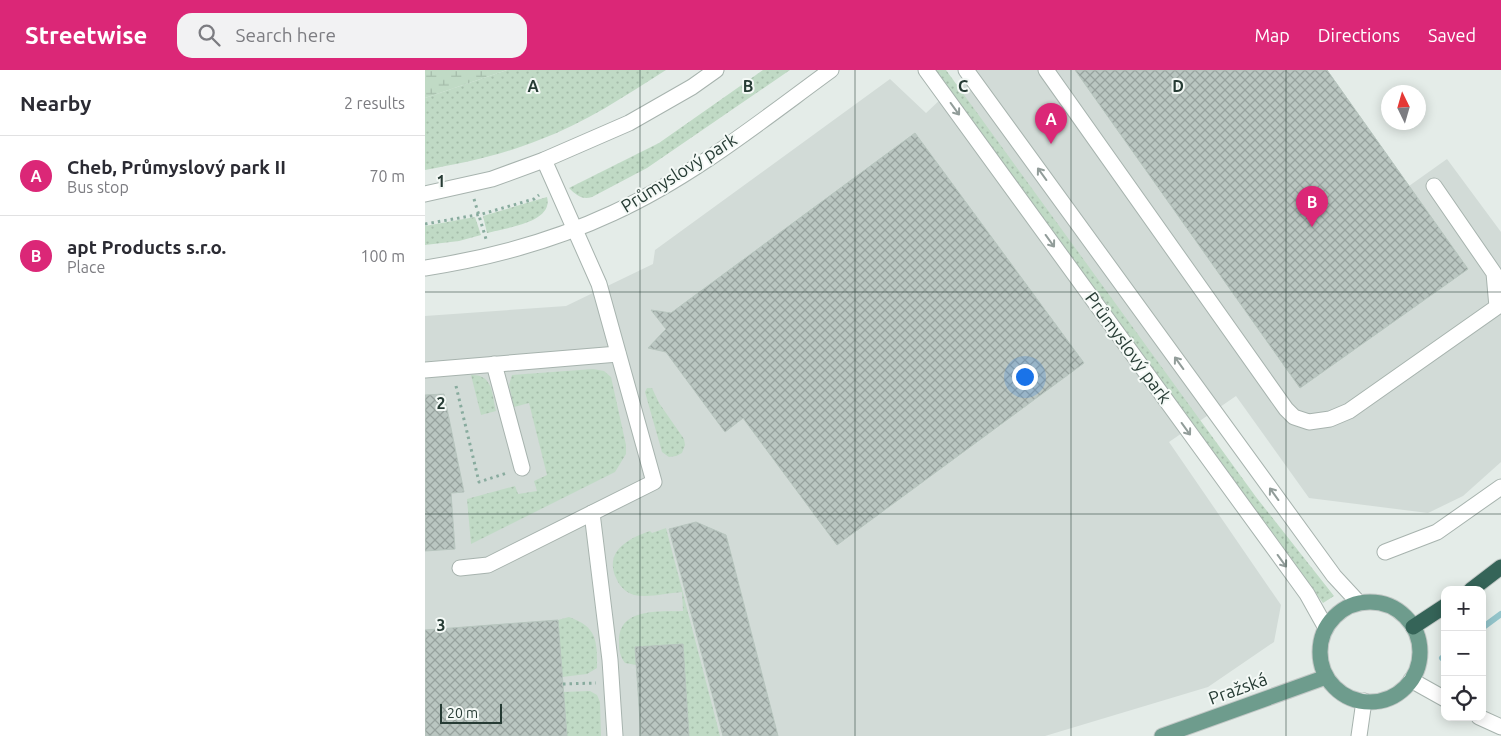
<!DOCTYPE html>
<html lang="en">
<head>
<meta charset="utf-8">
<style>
	body { margin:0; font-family:Ubuntu,sans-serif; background:#f2f2f3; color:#2b2b33 }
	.controls { position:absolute; right:15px; bottom:15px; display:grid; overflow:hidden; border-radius:10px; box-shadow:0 2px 12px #0003 }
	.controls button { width:45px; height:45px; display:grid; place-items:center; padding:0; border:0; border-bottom:1px solid #e1e1e2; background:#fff; color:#2b2b33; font:25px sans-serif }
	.compass { position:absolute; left:956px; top:15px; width:45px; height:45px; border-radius:50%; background:#fff; box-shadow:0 2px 12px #0003; rotate:355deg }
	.scale { position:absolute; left:15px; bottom:12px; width:62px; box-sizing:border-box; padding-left:5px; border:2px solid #263b34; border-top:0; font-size:14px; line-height:18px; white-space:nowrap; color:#263b34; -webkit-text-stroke:4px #f4f9f6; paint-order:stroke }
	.you { position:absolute; left:599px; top:306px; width:18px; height:18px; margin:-12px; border:4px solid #fff; border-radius:50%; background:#1a73e8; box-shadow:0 0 0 8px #1a73e833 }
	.badge { display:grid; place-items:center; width:32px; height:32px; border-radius:50%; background:#db2777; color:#fff; font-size:16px; font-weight:700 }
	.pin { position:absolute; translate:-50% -41px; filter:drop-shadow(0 1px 2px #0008) }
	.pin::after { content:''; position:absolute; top:26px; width:18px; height:15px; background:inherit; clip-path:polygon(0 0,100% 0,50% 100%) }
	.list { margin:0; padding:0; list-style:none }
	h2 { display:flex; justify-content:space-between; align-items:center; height:65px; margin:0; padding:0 20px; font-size:21px }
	h2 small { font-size:16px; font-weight:400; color:#7c7c81 }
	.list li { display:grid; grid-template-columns:32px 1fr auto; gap:15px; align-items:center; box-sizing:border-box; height:80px; padding:0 20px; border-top:1px solid #e1e1e2 }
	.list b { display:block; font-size:19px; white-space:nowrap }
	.list p { margin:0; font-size:16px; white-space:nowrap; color:#7c7c81 }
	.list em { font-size:16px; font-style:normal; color:#7c7c81 }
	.icon { flex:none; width:28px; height:28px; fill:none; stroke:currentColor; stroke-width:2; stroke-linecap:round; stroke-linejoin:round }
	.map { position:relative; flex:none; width:1076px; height:666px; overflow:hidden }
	header { display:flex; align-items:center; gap:30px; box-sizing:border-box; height:70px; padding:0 25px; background:#db2777; color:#fff }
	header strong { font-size:24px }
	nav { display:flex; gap:28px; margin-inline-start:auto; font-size:18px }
	.search { width:350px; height:45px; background:#f2f2f3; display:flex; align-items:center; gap:12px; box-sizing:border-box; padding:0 18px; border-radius:15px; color:#7c7c81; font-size:19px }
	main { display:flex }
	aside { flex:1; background:#fff }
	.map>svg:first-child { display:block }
	.built { fill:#d2dbd7 }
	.grass { fill:url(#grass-dots) }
	.wetland { fill:url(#wetland-marsh) }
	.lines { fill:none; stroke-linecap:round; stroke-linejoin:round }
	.stream { stroke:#93c4ca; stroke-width:6 }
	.building { fill:url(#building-cross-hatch); stroke:#b7c5be }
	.minor-casing { stroke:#a7b3ae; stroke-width:17 }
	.major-casing { stroke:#c2c8c6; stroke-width:17 }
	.highway-casing { stroke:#c2c8c6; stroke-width:17 }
	.path { stroke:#88ab9e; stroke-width:3; stroke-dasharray:2.5 4; stroke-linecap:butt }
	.minor { stroke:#fff; stroke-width:15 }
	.major { stroke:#6e9c8d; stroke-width:15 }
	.highway { stroke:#356458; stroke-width:15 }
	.oneway { stroke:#929d9a }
	.grid { fill:none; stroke:#263b34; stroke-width:1; stroke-opacity:0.55 }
	.labels { text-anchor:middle; stroke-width:4; stroke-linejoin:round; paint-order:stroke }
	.street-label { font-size:18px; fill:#263b34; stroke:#f4f9f6 }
	.grid-label { font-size:16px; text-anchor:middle; font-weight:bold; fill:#263b34; stroke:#f4f9f6; stroke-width:4; stroke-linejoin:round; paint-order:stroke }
</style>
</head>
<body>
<header>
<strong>Streetwise</strong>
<div class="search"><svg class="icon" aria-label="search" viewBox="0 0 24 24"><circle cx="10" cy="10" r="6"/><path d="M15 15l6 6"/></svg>Search here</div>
<nav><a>Map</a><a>Directions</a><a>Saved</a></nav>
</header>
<main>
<aside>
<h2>Nearby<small>2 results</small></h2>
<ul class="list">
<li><span class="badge">A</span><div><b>Cheb, Průmyslový park II</b><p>Bus stop</p></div><em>70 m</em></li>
<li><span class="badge">B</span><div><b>apt Products s.r.o.</b><p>Place</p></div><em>100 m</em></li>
</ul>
</aside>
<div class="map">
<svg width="1076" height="666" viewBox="0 0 1076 666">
	<defs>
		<pattern id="grass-dots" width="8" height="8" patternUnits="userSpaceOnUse" patternTransform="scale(1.25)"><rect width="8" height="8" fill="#c0dac5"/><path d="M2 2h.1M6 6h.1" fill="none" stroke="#a5bcaa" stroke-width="1.8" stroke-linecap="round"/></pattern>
		<pattern id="wetland-marsh" width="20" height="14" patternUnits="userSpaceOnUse" patternTransform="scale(1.25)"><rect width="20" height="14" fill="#c0dac5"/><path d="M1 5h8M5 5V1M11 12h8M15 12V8" fill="none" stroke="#a5bcaa"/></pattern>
		<pattern id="building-cross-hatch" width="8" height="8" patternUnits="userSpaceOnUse" patternTransform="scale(1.25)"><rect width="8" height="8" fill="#bac6c1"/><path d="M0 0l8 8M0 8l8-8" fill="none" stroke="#97a29e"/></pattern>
	</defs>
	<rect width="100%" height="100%" fill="#e4ece8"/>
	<path class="built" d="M 547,0 L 902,0 L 984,116 L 1022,89 L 1076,162 L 1076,392 L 1038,426 L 1003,443 L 884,428 L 811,326 L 744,372 L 856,535 L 849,572 L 783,617 L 620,666 L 0,666 L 0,246 L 141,236 L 228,194 L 230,180 L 465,9 L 501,43 Z"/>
	<g class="grass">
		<path d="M 82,0 L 241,0 C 200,26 160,53 114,70 C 77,85 39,93 0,100 L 0,28 Z"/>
		<path d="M 338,0 L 365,0 L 222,98 L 167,127 C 157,130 151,125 144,118 L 234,73 Z"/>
		<path d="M 510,0 L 521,0 L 831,427 L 909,526 L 898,533 Z"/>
		<path d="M 122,127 C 129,153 79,158 62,163 L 58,146 Z"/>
		<path d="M 50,147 L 56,165 L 34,171 L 0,175 L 0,156 Z"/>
		<path d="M 168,299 L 179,301 L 186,307 L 201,375 L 201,384 L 190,402 L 46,474 L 42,429 L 90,416 L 93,424 L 112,421 L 109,411 L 122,405 L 104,333 L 89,337 L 84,315 L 87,305 Z"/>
		<path d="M 46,305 C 68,304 67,324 71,341 L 56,345 Z"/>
		<path d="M 227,318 L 234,333 L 259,369 L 260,375 L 257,383 L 251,386 L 244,387 L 237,382 L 220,322 L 222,318 Z"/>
		<path d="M 241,458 L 295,666 L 264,666 L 258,574 L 210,577 L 211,595 L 200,593 C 195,586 194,581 194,572 C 193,537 235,542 258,541 L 257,522 C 242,523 224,528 209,525 C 202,523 195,517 192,510 C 178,482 202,469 225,461 L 227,463 Z"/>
		<path d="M 144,547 C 172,557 172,570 172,598 L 162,604 L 137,607 L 133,550 Z"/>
		<path d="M 165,621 L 172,625 L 175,632 L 176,666 L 142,666 L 138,622 Z"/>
	</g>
	<path class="wetland" d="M 0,0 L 82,0 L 0,28 Z"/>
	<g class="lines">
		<g class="stream">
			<path d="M 1057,558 L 1076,544"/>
			<path d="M 1017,588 L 1020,586"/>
		</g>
	</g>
	<g class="building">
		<path d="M 650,0 L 902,0 L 1043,199 L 875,318 Z"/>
		<path d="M 490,63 L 659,293 L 412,475 L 318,348 L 300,362 L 241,282 L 223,278 L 241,259 L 226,240 L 246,243 Z"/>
		<path d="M 19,324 L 39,422 L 26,423 L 30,479 L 0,481 L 0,325 Z"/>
		<path d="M 271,452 L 301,465 L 353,666 L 298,666 L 244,459 Z"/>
		<path d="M 133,550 L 142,666 L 0,666 L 0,560 Z"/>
		<path d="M 258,574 L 264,666 L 216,666 L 210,577 Z"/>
	</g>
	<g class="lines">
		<defs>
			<g id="minor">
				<path d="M 501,0 L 882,524 L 901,558"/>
				<path d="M 541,0 L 909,506 L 934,533"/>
				<path d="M 621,0 L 861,339 L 869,347 L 884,352 L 905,349 L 924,341 L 1072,237 L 1069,203 L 1009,116"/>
				<path d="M 0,124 L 67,109 L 119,90"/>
				<path d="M 0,198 C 65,188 128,171 188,143 C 267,107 336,51 406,0"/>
				<path d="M 69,294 L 97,398"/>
				<path d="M 0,300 L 193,284"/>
				<path d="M 167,443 L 185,590 L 190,666"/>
				<path d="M 960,482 L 1012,462 L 1076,417"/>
				<path d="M 35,498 L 63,495 L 229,412 L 174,214 L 119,90 L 204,53 L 267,17 L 291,0"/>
				<path d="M 986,610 L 1020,629"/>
				<path d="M 1054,647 L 1076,657"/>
				<path d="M 934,666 L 939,631"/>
			</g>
			<g id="major">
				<circle cx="945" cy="582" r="50"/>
				<path d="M 737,666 L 901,607"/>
			</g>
			<g id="highway">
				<path d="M 1046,520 L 1076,497"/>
				<path d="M 988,557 L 1020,536"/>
			</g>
		</defs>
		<use href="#minor" class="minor-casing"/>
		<use href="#major" class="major-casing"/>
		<use href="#highway" class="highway-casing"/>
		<g class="path">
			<path d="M 49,129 L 61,169"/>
			<path d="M 0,154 L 57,144 L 109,129 L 114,125"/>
			<path d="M 31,316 L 54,412 L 82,403"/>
			<path d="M 138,614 L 171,613"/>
		</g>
		<use href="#minor" class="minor"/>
		<use href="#major" class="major"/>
		<use href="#highway" class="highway"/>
	</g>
	<defs><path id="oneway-shaft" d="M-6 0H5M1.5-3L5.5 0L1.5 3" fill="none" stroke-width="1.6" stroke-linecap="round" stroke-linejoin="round" transform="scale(1.25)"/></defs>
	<g class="oneway">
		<use href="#oneway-shaft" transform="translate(530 39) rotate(54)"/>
		<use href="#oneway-shaft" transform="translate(617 104) rotate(-126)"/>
		<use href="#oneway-shaft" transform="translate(625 171) rotate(54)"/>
		<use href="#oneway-shaft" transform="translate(754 293) rotate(-126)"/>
		<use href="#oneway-shaft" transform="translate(761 359) rotate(54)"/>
		<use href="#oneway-shaft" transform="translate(849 424) rotate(-126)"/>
		<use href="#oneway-shaft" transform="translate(857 491) rotate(54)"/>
	</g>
	<path class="grid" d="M 215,0 L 215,666M 430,0 L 430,666M 646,0 L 646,666M 861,0 L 861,666M 0,222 L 1076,222M 0,444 L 1076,444"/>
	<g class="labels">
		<g class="street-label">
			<text transform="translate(254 103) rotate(-32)" y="6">Průmyslový park</text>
			<text transform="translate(703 278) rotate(54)" y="6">Průmyslový park</text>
			<text transform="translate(813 619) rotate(-20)" y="6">Pražská</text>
		</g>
	</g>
	<g class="grid-label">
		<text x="108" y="22">A</text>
		<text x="323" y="22">B</text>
		<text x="538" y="22">C</text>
		<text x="753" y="22">D</text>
		<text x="16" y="117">1</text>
		<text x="16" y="339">2</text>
		<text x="16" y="561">3</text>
	</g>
</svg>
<div class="controls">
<button>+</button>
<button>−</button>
<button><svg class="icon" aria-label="locate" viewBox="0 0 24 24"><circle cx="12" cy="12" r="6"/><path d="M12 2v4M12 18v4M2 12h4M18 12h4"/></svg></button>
</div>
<svg class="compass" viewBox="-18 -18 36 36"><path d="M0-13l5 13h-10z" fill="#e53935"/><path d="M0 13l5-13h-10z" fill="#7c7c81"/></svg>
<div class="scale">20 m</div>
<div class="you"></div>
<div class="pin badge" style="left:626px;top:74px">A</div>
<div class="pin badge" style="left:887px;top:157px">B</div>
</div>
</main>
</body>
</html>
